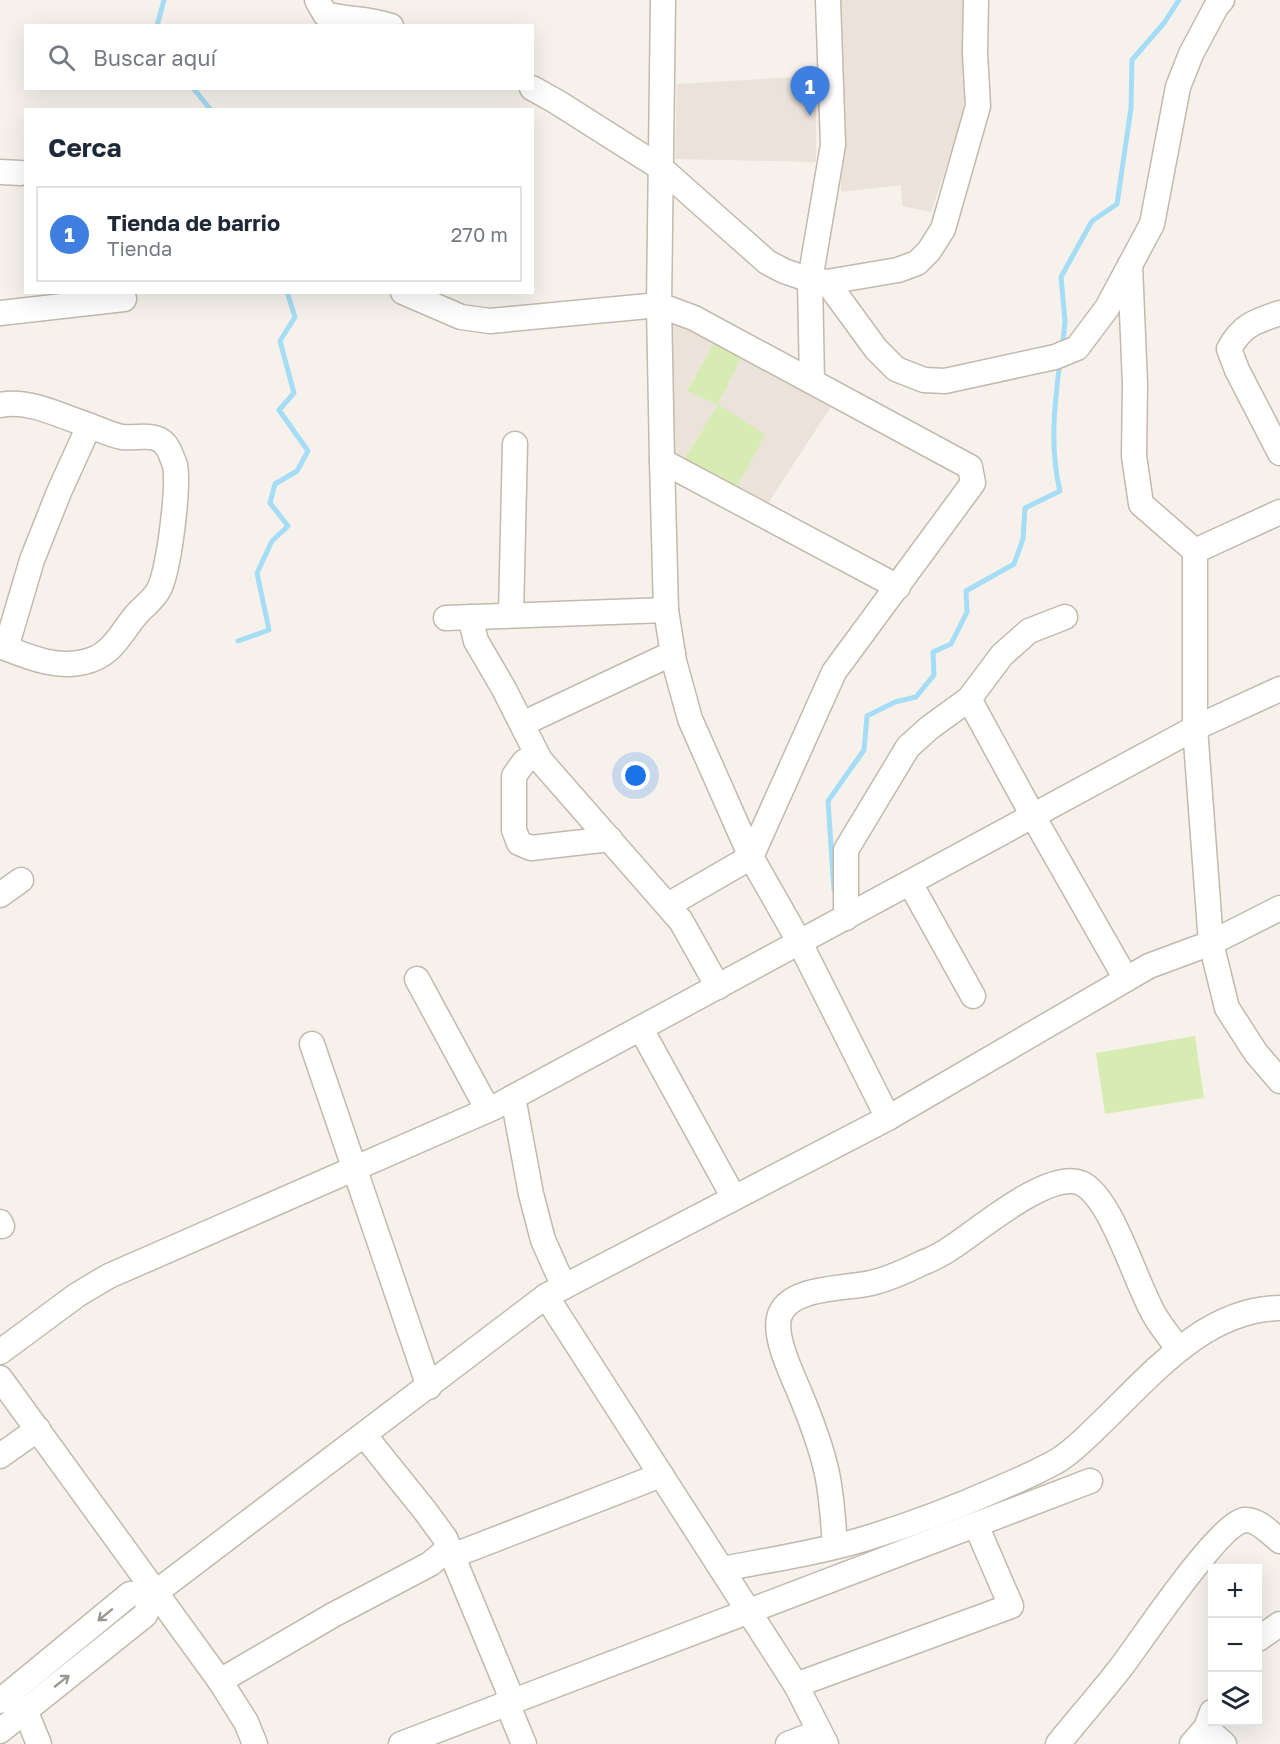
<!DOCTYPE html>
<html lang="es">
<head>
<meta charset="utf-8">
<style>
	body { margin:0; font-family:"Golos Text",sans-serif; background:#f2f2f3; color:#1f2937 }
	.controls { position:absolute; right:18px; bottom:18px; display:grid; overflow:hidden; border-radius:0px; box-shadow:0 6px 24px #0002 }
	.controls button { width:54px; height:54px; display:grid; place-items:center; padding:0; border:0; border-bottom:2px solid #e0e1e3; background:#fff; color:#1f2937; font:30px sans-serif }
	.you { position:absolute; left:636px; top:776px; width:21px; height:21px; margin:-15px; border:4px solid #fff; border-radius:50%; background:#1a73e8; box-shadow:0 0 0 9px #1a73e833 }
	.badge { display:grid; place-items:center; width:39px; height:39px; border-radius:50%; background:#ea580c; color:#fff; font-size:20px; font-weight:700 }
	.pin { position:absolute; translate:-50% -50px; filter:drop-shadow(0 2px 3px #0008) }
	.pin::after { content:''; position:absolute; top:32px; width:21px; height:18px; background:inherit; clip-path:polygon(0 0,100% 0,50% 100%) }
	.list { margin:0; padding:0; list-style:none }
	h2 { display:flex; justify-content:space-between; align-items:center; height:78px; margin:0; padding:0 24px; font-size:26px }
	h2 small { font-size:20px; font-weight:400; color:#747a83 }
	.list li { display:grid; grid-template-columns:39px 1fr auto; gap:18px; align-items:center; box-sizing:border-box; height:96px; margin:0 12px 12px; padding:0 12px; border:2px solid #e0e1e3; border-radius:0px }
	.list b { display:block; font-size:22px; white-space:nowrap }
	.list p { margin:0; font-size:20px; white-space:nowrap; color:#747a83 }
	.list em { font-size:20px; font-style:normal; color:#747a83 }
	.icon { flex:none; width:33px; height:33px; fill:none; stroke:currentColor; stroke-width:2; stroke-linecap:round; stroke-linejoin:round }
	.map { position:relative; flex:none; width:1280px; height:1744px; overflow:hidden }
	.search { position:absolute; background:#fff; box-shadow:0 6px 24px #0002; left:24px; top:24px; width:510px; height:66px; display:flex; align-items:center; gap:15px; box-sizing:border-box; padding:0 21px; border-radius:0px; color:#747a83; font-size:22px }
	.panel { position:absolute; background:#fff; box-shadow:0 6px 24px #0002; left:24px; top:108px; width:510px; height:186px; border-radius:0px }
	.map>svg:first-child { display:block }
	.residential { fill:#ebe3d9 }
	.green { fill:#d7ecb2 }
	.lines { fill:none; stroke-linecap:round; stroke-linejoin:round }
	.stream { stroke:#a5dcf6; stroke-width:5 }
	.minor-casing { stroke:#c3b9ac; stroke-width:27 }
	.minor { stroke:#fff; stroke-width:24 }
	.oneway { stroke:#9c9792 }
</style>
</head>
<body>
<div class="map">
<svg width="1280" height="1744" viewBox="0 0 1280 1744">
	<rect width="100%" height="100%" fill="#f6f2eb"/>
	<g class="residential">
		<path d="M 837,0 L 970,0 L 963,116 L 931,212 L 902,206 L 901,185 L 841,192 Z"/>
		<path d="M 816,76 L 816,162 L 675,159 L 677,84 Z"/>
		<path d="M 669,321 L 716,339 L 687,391 L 744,352 L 836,399 L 761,514 L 734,492 L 718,405 L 681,464 L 671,459 Z"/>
	</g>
	<g class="green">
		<path d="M 716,339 L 744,352 L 718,404 L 765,435 L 734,492 L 681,464 L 718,405 L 687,391 Z"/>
		<path d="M 1195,1036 L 1204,1098 L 1105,1114 L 1096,1053 Z"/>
	</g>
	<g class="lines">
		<g class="stream">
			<path d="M 157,26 L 164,0"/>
			<path d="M 193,88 L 211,110"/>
			<path d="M 1063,340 L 1065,322 L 1061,277 L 1092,221 L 1117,204 L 1131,108 L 1132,60 L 1164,23 L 1179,0"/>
			<path d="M 238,641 L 269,630 L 257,573 L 272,541 L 288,526 L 270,503 L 275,484 L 297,471 L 308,451 L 279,410 L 294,393 L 280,341 L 295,317 L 287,292"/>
			<path d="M 834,890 L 828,801 L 864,750 L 867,716 L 895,702 L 916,697 L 934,675 L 933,652 L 951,644 L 967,612 L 966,591 L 1014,564 L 1023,539 L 1025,508 L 1060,491 C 1050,451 1054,410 1059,369"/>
		</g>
		<defs>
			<g id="minor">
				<path d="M 317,0 L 325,14 C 347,20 369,18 391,26"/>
				<path d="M 663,0 L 659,305 L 662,461 L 666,610 L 674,661 L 690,719 L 751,857 L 800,943 L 888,1118"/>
				<path d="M 532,88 L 557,102 L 661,168 L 767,262 L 784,271 L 810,280 L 827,282 L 898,270 L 917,263 L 929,251 L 943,229 L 978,106 L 975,53 L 976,0"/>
				<path d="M 0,172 L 21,173"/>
				<path d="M 1130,265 L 1135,384 L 1134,456 L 1141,504 L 1195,551 L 1195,728 L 1211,943 L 1227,1008 L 1256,1053 L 1280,1081"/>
				<path d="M 827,282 L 876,349 L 896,369 L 924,380 L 945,381 L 1055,357 L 1077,348 L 1107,308 L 1152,224 L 1178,87 L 1191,54 L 1216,7 L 1222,0"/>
				<path d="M 403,292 L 461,317 L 490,321 L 659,305 L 694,318 L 970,467 L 973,483 L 834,672 L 751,857 L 668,905"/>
				<path d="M 0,313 L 124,299"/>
				<path d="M 1280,313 C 1256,321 1242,325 1229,349 L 1237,370 L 1280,453"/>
				<path d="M 812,381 L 810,280 L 833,145 L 828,0"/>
				<path d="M 0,405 C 29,399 60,416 88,425 C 99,429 111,435 122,437 C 137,439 154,432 165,444 C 169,448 173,460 175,465 C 179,486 169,574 158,591 C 153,600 143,607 136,615 C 120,634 112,656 84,662 C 54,669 27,656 0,646"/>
				<path d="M 662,461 L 898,587"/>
				<path d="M 1195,551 L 1280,512"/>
				<path d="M 511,615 L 515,444"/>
				<path d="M 470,617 L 476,641 L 504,689 L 540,760 L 681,921 L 718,987"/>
				<path d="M 446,618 L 666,610"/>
				<path d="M 6,648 L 32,560 L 59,492 L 89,426"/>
				<path d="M 969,699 L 1033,816 L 1126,979"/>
				<path d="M 522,724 L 673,653"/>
				<path d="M 537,754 L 524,762 L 514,776 L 514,830 L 519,843 L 531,848 L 610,839"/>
				<path d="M 910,883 L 973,996"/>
				<path d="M 0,895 L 21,880"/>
				<path d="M 846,918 L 846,850 L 908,747 L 929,728 L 969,699 L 1002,655 L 1029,631 L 1065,617"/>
				<path d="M 417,979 L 488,1110"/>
				<path d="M 641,1029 L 734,1198"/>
				<path d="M 312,1044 L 429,1387"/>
				<path d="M 513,1097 L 531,1194 L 543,1240 L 564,1287"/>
				<path d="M 0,1222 L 2,1226"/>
				<path d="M 546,1296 L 796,1685 L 826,1744"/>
				<path d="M 0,1352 L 77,1295 L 109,1276 L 495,1107 L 1195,728 L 1280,689"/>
				<path d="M 0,1378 L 220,1681 L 246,1722 L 255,1744"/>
				<path d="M 365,1436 L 426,1512 L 445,1538 L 509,1692 L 507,1703 L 524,1744"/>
				<path d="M 0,1456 L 38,1429"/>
				<path d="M 835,1546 C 833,1520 832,1494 826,1469 C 820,1444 811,1420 801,1396 C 793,1376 774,1339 779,1318 C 786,1286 846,1289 871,1283 C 889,1279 906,1271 922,1263 C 933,1259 944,1253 954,1246 C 981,1228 1049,1170 1081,1183 C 1112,1197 1136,1285 1155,1316 C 1162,1328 1171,1339 1179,1349"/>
				<path d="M 452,1556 L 661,1475"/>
				<path d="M 722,1569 C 769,1560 817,1553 864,1539 C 910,1525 955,1508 1000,1488 C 1019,1480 1039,1471 1057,1461 C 1072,1452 1086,1438 1098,1426 C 1150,1377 1203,1309 1280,1308"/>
				<path d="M 1258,1639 L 1280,1624"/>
				<path d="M 220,1681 L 333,1615 L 430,1564 L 449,1548"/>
				<path d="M 796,1685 L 1011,1606 L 976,1525"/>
				<path d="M 0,1701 L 130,1594 L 155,1593"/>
				<path d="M 25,1710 L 39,1744"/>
				<path d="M 1206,1728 L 1224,1744"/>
				<path d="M 0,1731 L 145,1615 L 155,1593 L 546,1296 L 888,1118 L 1149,966 L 1211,943 L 1280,908"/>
				<path d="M 401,1744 L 1090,1481"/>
				<path d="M 788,1744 L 819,1732"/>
				<path d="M 1058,1744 C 1079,1718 1101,1693 1122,1666 C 1141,1641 1219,1523 1245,1520 C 1258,1519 1271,1534 1280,1541"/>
				<path d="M 1192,1744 L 1206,1728 L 1212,1712"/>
			</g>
		</defs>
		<use href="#minor" class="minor-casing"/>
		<use href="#minor" class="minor"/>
	</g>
	<defs><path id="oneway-shaft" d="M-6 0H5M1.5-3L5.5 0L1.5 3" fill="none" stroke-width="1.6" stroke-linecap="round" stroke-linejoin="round" transform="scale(1.5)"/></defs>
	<g class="oneway">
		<use href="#oneway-shaft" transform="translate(105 1615) rotate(141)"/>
		<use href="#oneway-shaft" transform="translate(62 1681) rotate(-38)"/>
	</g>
</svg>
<div class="controls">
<button>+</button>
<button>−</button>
<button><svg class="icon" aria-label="layers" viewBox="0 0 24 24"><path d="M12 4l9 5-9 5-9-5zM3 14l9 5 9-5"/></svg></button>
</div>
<div class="you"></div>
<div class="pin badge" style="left:810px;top:116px;background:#3f7fe0">1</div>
<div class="search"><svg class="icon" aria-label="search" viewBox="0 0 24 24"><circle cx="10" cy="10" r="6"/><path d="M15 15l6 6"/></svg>Buscar aquí</div>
<section class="panel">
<h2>Cerca<small></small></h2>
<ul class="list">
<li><span class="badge" style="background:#3f7fe0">1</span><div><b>Tienda de barrio</b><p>Tienda</p></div><em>270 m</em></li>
</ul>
</section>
</div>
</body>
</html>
